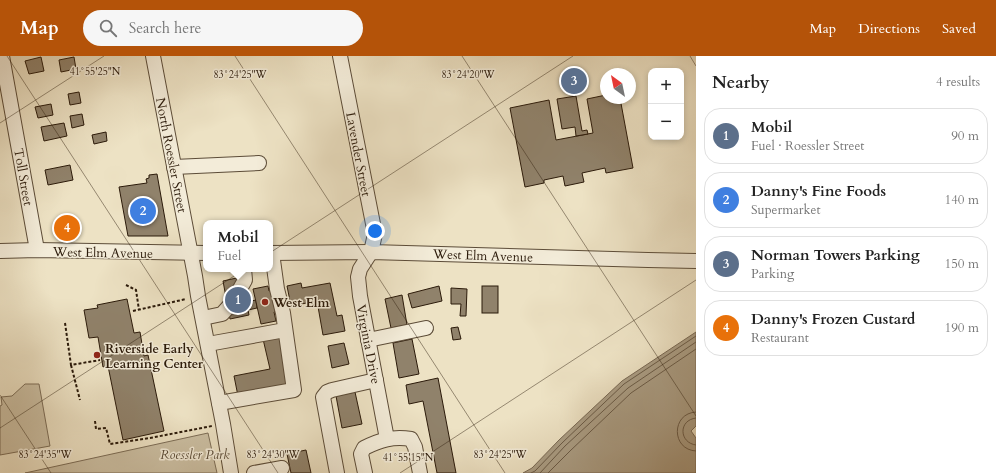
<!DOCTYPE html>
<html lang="en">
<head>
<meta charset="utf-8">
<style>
	body { margin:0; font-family:Cardo,serif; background:#f6f6f6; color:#222 }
	.controls { position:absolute; right:12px; top:12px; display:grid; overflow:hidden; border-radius:8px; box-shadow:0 2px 6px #0003 }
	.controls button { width:36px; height:36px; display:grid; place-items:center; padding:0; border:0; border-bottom:1px solid #e0e0e0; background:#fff; color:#222; font:20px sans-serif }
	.compass { position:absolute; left:600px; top:12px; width:36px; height:36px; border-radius:50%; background:#fff; box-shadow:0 2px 6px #0003; rotate:327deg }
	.you { position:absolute; left:375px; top:175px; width:14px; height:14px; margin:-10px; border:3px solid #fff; border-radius:50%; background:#1a73e8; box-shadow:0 0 0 6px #1a73e833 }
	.badge { display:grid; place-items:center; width:26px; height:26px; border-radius:50%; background:#b45309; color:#fff; font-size:13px; font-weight:700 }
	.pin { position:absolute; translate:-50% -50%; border:2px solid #fff; box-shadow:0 1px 4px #0006 }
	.popup { position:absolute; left:203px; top:164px; width:70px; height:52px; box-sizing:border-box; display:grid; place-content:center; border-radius:8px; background:#fff; filter:drop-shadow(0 1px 3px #0005); font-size:13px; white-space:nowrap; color:#767676 }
	.popup b { font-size:15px; color:#222 }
	.popup::after { content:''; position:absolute; left:50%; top:100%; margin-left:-8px; border:8px solid transparent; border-top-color:#fff }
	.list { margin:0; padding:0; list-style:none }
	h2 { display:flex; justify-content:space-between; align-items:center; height:52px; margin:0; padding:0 16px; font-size:17px }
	h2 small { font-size:13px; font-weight:400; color:#767676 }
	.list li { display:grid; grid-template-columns:26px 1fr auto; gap:12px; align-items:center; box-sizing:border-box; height:56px; margin:0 8px 8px; padding:0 8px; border:1px solid #e0e0e0; border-radius:16px }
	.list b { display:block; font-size:15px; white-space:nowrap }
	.list p { margin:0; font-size:13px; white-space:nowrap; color:#767676 }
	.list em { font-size:13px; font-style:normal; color:#767676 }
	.icon { flex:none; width:22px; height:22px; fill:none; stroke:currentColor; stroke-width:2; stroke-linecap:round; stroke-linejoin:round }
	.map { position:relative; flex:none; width:696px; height:417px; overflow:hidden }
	header { display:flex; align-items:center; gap:24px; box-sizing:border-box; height:56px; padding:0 20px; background:#b45309; color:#fff }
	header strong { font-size:19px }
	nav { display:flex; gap:22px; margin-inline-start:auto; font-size:14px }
	.search { width:280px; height:36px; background:#f6f6f6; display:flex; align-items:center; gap:10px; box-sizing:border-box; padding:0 14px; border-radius:22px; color:#767676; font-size:15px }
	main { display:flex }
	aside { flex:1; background:#fff }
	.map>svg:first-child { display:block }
	.green { fill:#ccc0a4; stroke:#7c6d57 }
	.water { fill:#ab9e85; stroke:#786954 }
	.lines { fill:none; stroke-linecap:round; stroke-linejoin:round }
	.shore { stroke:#6b5c48; stroke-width:1 }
	.building { fill:#90826b; stroke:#2b1a0a }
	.minor-casing { stroke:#5c4c38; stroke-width:16 }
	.path { stroke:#2b1a0a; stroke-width:2; stroke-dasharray:3 2; stroke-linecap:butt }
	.minor { stroke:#f3ecd9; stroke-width:14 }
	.ticks { fill:none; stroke:#2b1a0a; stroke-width:1; stroke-opacity:0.45 }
	.poi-dot { fill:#8f2418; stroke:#f3ecd9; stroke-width:1.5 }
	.labels { text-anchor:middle; stroke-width:3; stroke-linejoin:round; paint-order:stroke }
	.street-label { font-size:13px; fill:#2b1a0a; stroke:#f3ecd9 }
	.poi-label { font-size:13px; font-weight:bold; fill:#2b1a0a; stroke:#f3ecd9; text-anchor:start }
	.park-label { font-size:13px; font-style:italic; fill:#5b4c38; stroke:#f3ecd9 }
	.ticks-label { font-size:10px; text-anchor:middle; fill:#2b1a0a; stroke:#f3ecd9; stroke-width:3; stroke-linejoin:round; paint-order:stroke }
</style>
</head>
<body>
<header>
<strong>Map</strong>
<div class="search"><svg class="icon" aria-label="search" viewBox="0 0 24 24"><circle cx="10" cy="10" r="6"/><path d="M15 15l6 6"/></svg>Search here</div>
<nav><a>Map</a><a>Directions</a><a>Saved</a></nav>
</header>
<main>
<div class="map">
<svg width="696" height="417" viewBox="0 0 696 417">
	<rect width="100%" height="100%" fill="#ede2c4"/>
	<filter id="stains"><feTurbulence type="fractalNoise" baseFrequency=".005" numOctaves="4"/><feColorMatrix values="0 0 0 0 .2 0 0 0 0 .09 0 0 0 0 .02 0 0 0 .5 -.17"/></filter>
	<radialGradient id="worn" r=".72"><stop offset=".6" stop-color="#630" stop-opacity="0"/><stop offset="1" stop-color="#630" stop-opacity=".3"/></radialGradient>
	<g class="green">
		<path d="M 25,328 L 39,328 L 50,390 L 0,399 L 0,350 L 2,349 L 1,341 L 12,340 Z"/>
		<path d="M 208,377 L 217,417 L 25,417 Z"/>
	</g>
	<path class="water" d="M 696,276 L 696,370 L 691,375 L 696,382 L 696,417 L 523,417 L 532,412 L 559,384 L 622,325 Z"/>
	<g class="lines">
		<g class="shore">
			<path d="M 696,356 C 671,357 671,394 696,395"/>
			<path d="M 696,362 C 678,364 679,387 696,389"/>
			<path d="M 531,417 L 535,415 L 562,387 L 624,328 L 696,280"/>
			<path d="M 540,417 L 565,390 L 628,332 L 696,286"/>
			<path d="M 548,417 L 570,395 L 631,337 L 696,293"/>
		</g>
	</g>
	<g class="building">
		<path d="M 41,1 L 44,15 L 29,18 L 25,5 Z"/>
		<path d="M 74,1 L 76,13 L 61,16 L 59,4 Z"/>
		<path d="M 79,36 L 81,47 L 70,49 L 68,38 Z"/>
		<path d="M 606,39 L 606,42 L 620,42 L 633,112 L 606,117 L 605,112 L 582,117 L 584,126 L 565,130 L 563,120 L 544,124 L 544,127 L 525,131 L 510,52 L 549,44 L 556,84 L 593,77 L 587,43 Z"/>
		<path d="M 576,40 L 582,75 L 587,74 L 588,78 L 576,80 L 575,71 L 562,73 L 557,43 Z"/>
		<path d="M 51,48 L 53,59 L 38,62 L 35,51 Z"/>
		<path d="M 82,58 L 84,69 L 72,72 L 70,60 Z"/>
		<path d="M 64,67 L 67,80 L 44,85 L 41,71 Z"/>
		<path d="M 106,76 L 107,85 L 94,88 L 92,79 Z"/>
		<path d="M 70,109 L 73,124 L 48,129 L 45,114 Z"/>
		<path d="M 157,118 L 168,180 L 128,180 L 119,131 L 147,127 L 146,123 L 149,122 L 149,119 Z"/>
		<path d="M 71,162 L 75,179 L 62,182 L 59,165 Z"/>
		<path d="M 241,221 L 246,246 L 256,244 L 257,252 L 248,254 L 249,259 L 230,263 L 223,225 Z"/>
		<path d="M 301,227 L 302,232 L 330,227 L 337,260 L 342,259 L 345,275 L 323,279 L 317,245 L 291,250 L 287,230 Z"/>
		<path d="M 268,230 L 269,235 L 273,234 L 278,255 L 274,256 L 276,265 L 261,268 L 253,233 Z"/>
		<path d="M 439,230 L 442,245 L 412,252 L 408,238 Z"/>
		<rect x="482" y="230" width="16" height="27"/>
		<path d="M 451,232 L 467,233 L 466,260 L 460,260 L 461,248 L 451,248 Z"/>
		<path d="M 402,239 L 407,269 L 391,272 L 385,243 Z"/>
		<path d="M 127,243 L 134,277 L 140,276 L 144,300 L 148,299 L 164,375 L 123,384 L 108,310 L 103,311 L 98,281 L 89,282 L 84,254 L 98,252 L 97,249 Z"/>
		<path d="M 458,271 L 461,283 L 453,284 L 451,272 Z"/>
		<path d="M 281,278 L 291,328 L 238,340 L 234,320 L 270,313 L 263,283 Z"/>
		<path d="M 412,283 L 419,318 L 399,322 L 393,287 Z"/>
		<path d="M 344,287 L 349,308 L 332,312 L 328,290 Z"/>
		<path d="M 438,322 L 456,417 L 437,417 L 423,345 L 409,348 L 406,329 Z"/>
		<path d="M 355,336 L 362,368 L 342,372 L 336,340 Z"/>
		<path d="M 306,394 L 311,417 L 291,417 L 287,398 Z"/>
	</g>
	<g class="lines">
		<defs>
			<g id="minor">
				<path d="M 2,0 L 37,194"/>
				<path d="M 153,0 L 195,220 L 198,240 L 223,368 L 231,417"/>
				<path d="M 340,0 L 375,178 L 371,196 L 360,213 L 358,221 L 360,240 L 387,383"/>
				<path d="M 174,111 L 259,107"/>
				<path d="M 0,195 L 37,194 L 206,197"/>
				<path d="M 270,197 L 371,196 L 648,204 L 696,205"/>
				<path d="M 203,262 L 222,258 L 232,247 L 245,224 L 244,213"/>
				<path d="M 368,284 L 426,272"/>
				<path d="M 208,288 L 285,274"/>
				<path d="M 219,347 L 294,334 L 283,257 L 277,233 L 272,197"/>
				<path d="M 254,417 L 282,412"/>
				<path d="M 337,417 L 323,341 L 327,336 L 332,334 L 376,324"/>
				<path d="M 365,417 L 361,398 L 364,392 C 380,384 393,380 411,383 L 415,391 L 420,417"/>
			</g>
		</defs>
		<use href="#minor" class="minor-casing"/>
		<g class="path">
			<path d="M 126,229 L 136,234 L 139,254"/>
			<path d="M 133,255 L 186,243"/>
			<path d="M 65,267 L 71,309 L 100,304"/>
			<path d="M 71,309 L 80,344"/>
			<path d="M 95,365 L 96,373 L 106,372 L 110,388 L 150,382 L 212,370"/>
		</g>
		<use href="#minor" class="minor"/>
	</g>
	<path class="ticks" d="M 7,0 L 278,417M 235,0 L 505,417M 462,0 L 696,360M 690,0 L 696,10M 0,67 L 104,0M 0,339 L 51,417M 0,372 L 573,0M 400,417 L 696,224"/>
	<g class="poi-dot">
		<circle cx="265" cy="246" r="4"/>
		<circle cx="97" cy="299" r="4"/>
	</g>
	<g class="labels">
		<g class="street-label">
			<text transform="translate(359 98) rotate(79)" y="5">Lavender Street</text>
			<text transform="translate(172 99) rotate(79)" y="5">North Roessler Street</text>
			<text transform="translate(24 121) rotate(80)" y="5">Toll Street</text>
			<text transform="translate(103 196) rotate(1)" y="5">West Elm Avenue</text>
			<text transform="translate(483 199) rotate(2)" y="5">West Elm Avenue</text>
			<text transform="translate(369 288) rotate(79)" y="5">Virginia Drive</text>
		</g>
		<g class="poi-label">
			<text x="273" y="251">West Elm</text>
			<text x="105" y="297">Riverside Early<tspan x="105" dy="15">Learning Center</tspan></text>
		</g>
		<g class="park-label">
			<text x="195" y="403">Roessler Park</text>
		</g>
	</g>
	<g class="ticks-label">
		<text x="95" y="19">41°55'25"N</text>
		<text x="240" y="22">83°24'25"W</text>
		<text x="468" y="22">83°24'20"W</text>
		<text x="45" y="402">83°24'35"W</text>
		<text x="273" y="402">83°24'30"W</text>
		<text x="500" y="402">83°24'25"W</text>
		<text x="408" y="405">41°55'15"N</text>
	</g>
	<rect width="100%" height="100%" filter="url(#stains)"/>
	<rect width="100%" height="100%" fill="url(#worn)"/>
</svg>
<div class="controls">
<button>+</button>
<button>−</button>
</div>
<svg class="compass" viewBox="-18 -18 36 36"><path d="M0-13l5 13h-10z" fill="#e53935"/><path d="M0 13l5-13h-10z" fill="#767676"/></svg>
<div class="you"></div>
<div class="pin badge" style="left:238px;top:244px;background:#5c6f8a">1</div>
<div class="popup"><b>Mobil</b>Fuel</div>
<div class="pin badge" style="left:143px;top:155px;background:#3f7fe0">2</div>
<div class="pin badge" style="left:574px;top:25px;background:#5c6f8a">3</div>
<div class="pin badge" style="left:67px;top:172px;background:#e8710a">4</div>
</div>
<aside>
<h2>Nearby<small>4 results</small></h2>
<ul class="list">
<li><span class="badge" style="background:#5c6f8a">1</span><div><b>Mobil</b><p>Fuel · Roessler Street</p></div><em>90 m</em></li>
<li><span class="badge" style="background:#3f7fe0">2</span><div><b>Danny's Fine Foods</b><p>Supermarket</p></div><em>140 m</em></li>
<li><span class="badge" style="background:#5c6f8a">3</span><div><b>Norman Towers Parking</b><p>Parking</p></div><em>150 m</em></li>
<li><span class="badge" style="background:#e8710a">4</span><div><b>Danny's Frozen Custard</b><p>Restaurant</p></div><em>190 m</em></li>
</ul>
</aside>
</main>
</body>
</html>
